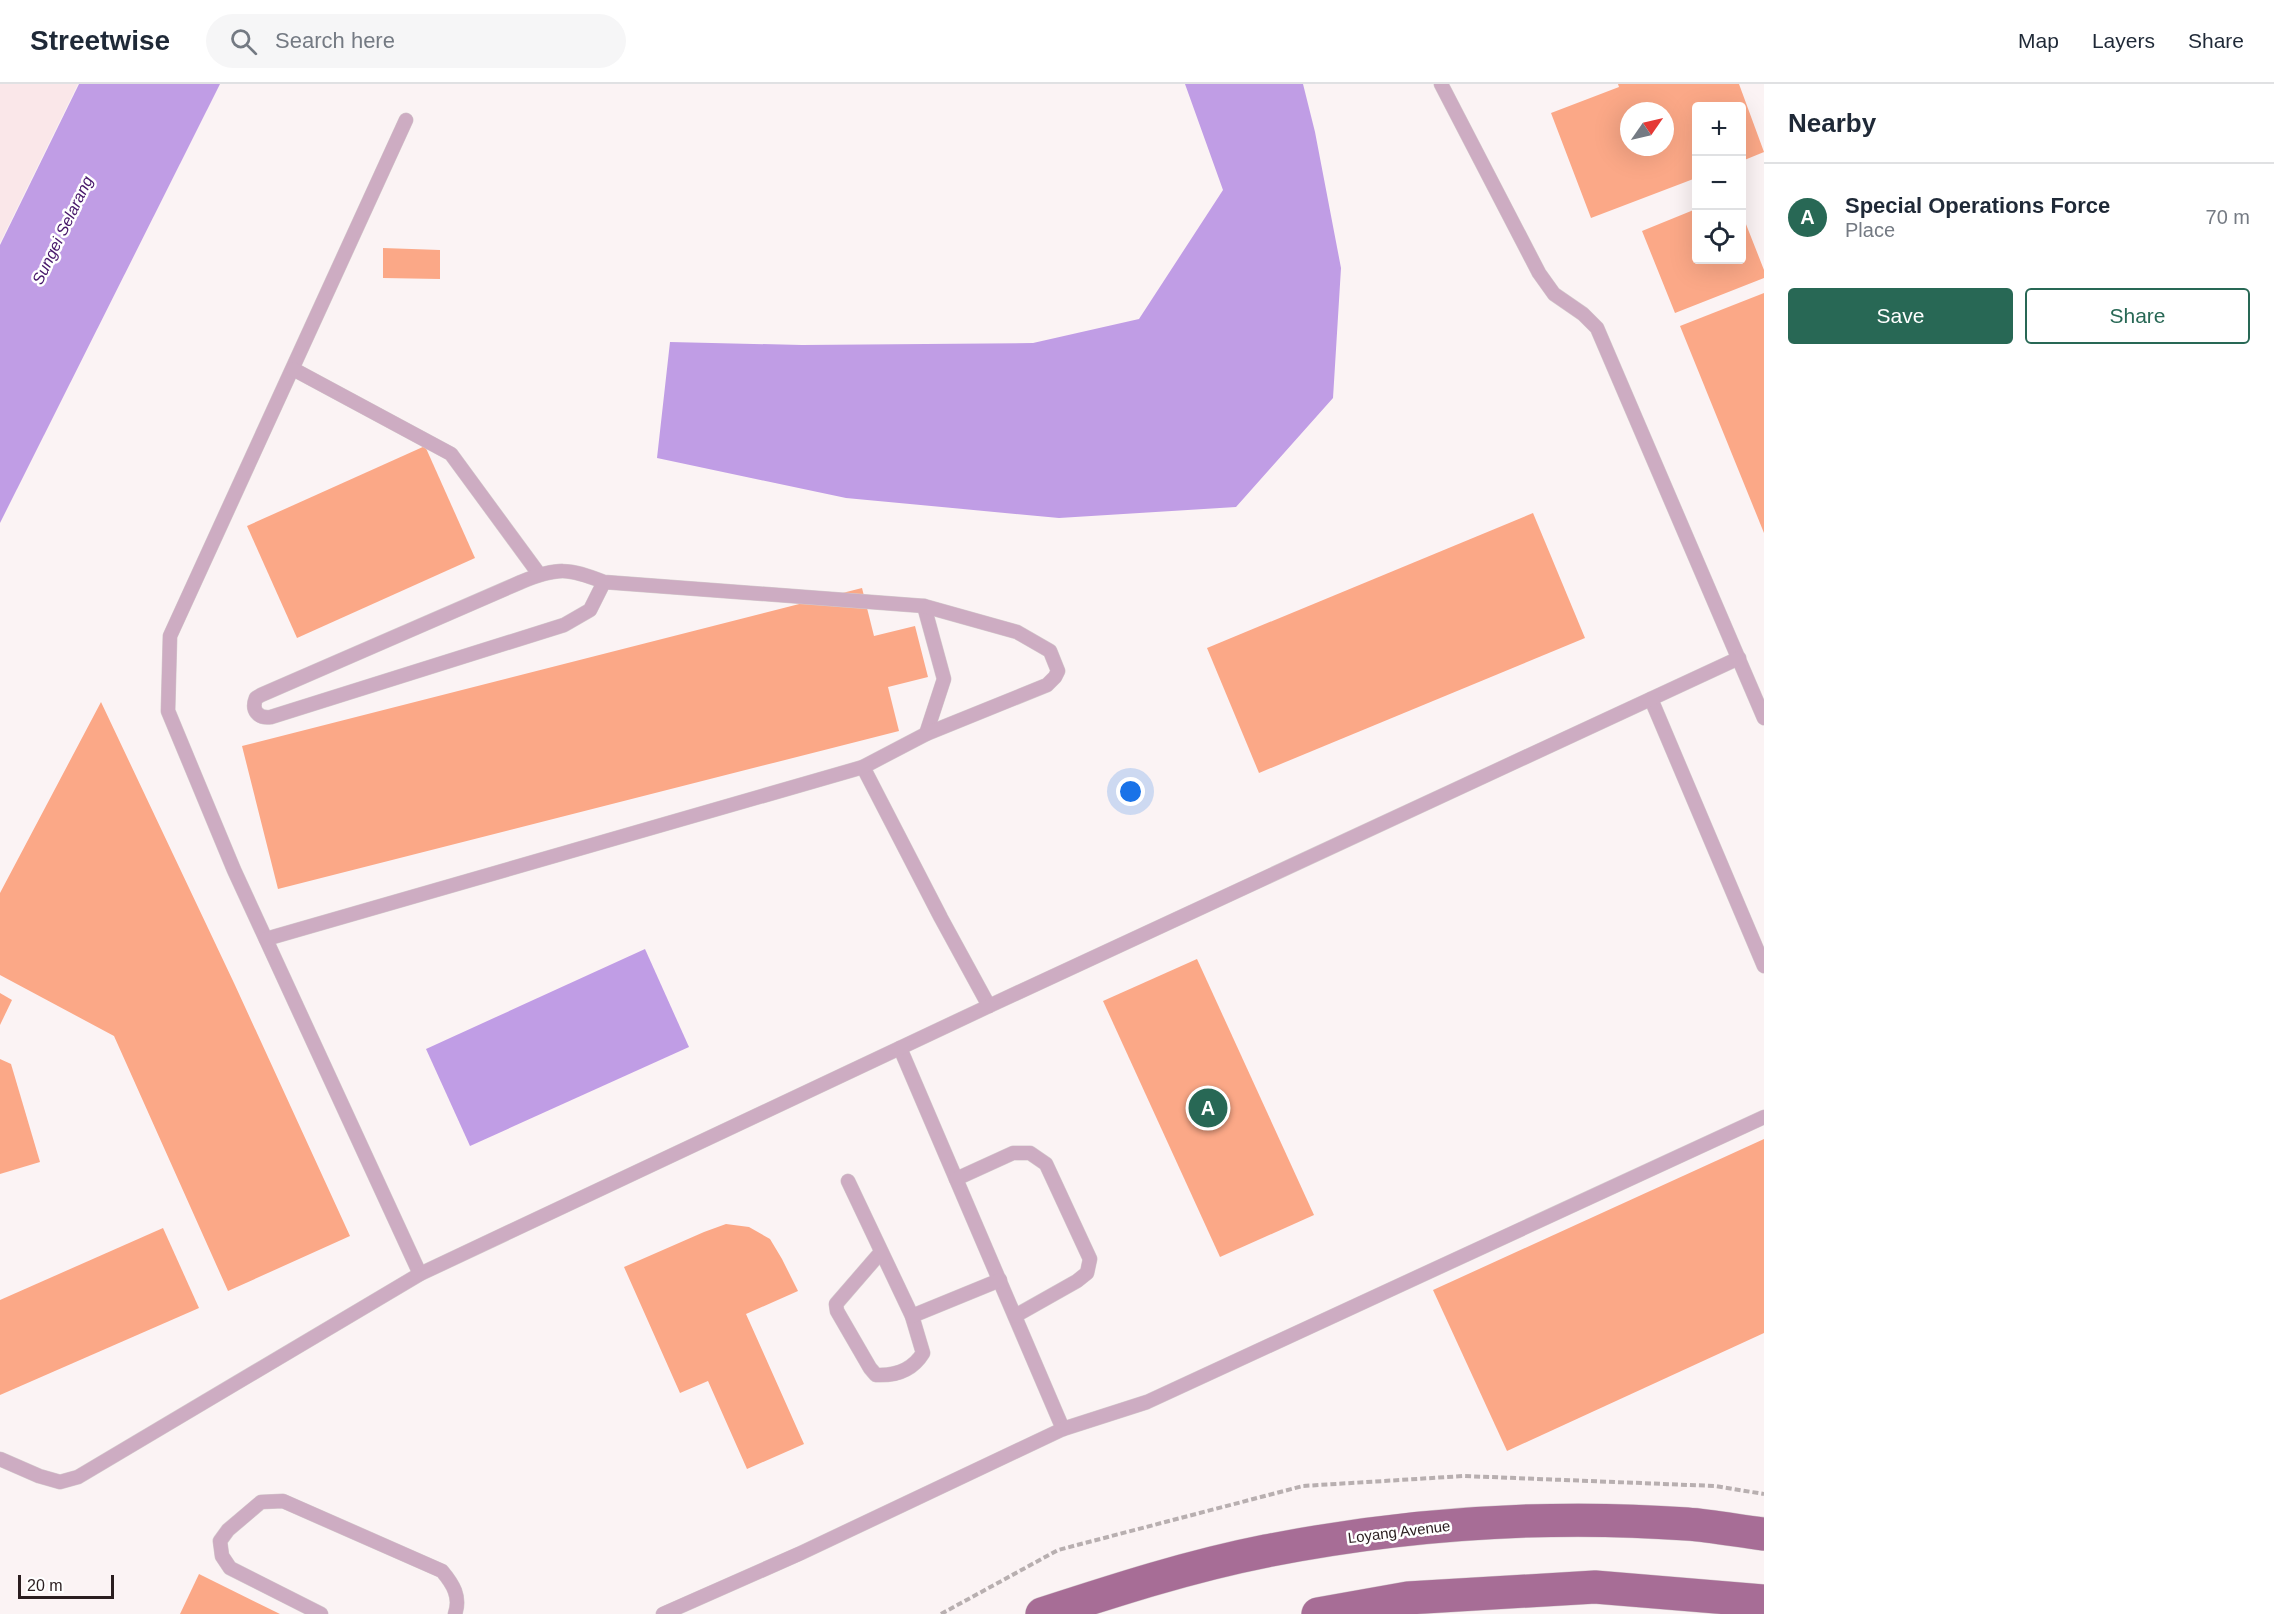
<!DOCTYPE html>
<html lang="en">
<head>
<meta charset="utf-8">
<style>
	body { margin:0; font-family:Arial,sans-serif; background:#f6f6f7; color:#1f2937 }
	.controls { position:absolute; right:18px; top:18px; display:grid; overflow:hidden; border-radius:6px; box-shadow:0 6px 24px #0002 }
	.controls button { width:54px; height:54px; display:grid; place-items:center; padding:0; border:0; border-bottom:2px solid #e0e1e3; background:#fff; color:#1f2937; font:30px sans-serif }
	.compass { position:absolute; left:1620px; top:18px; width:54px; height:54px; border-radius:50%; background:#fff; box-shadow:0 6px 24px #0002; rotate:56deg }
	.scale { position:absolute; left:18px; bottom:15px; width:96px; box-sizing:border-box; padding-left:6px; border:3px solid #2a1d1f; border-top:0; font-size:16px; line-height:21px; white-space:nowrap; color:#2a1d1f; -webkit-text-stroke:4px #fff; paint-order:stroke }
	.you { position:absolute; left:1131px; top:708px; width:21px; height:21px; margin:-15px; border:4px solid #fff; border-radius:50%; background:#1a73e8; box-shadow:0 0 0 9px #1a73e833 }
	.badge { display:grid; place-items:center; width:39px; height:39px; border-radius:50%; background:#286855; color:#fff; font-size:20px; font-weight:700 }
	.pin { position:absolute; translate:-50% -50%; border:3px solid #fff; box-shadow:0 2px 6px #0006 }
	.list { margin:0; padding:0; list-style:none }
	h2 { display:flex; justify-content:space-between; align-items:center; height:78px; margin:0; padding:0 24px; font-size:26px }
	h2 small { font-size:20px; font-weight:400; color:#747a83 }
	.list li { display:grid; grid-template-columns:39px 1fr auto; gap:18px; align-items:center; box-sizing:border-box; height:108px; padding:0 24px; border-top:2px solid #e0e1e3 }
	.list b { display:block; font-size:22px; white-space:nowrap }
	.list p { margin:0; font-size:20px; white-space:nowrap; color:#747a83 }
	.list em { font-size:20px; font-style:normal; color:#747a83 }
	.actions { display:flex; gap:12px; padding:18px 24px }
	.actions a { flex:1; padding:14px 0; border:2px solid #286855; border-radius:6px; text-align:center; font-size:21px; color:#286855 }
	.actions .main { background:#286855; color:#fff }
	.icon { flex:none; width:33px; height:33px; fill:none; stroke:currentColor; stroke-width:2; stroke-linecap:round; stroke-linejoin:round }
	.map { position:relative; flex:none; width:1764px; height:1530px; overflow:hidden }
	header { display:flex; align-items:center; gap:36px; box-sizing:border-box; height:84px; padding:0 30px; background:#fff; border-bottom:2px solid #e0e1e3 }
	header strong { font-size:28px }
	nav { display:flex; gap:33px; margin-inline-start:auto; font-size:21px }
	.search { width:420px; height:54px; background:#f6f6f7; display:flex; align-items:center; gap:15px; box-sizing:border-box; padding:0 21px; border-radius:33px; color:#747a83; font-size:22px }
	main { display:flex }
	aside { flex:1; background:#fff }
	.map>svg:first-child { display:block }
	.built { fill:#fae7e9 }
	.water { fill:#c09de5 }
	.building { fill:#fba887; fill-rule:evenodd }
	.lines { fill:none; stroke-linecap:round; stroke-linejoin:round }
	.lane-casing { stroke:#d5ccce; stroke-width:15 }
	.primary-casing { stroke:#d5ccce; stroke-width:34 }
	.path { stroke:#b8afb0; stroke-width:4; stroke-dasharray:6 3; stroke-linecap:butt }
	.lane { stroke:#cdacc2; stroke-width:14 }
	.primary { stroke:#a76d96; stroke-width:33 }
	.labels { text-anchor:middle; stroke-width:5; stroke-linejoin:round; paint-order:stroke }
	.street-label { font-size:15px; fill:#2a1d1f; stroke:#fff }
	.water-label { font-size:16px; font-style:italic; fill:#461569; stroke:#fff }
</style>
</head>
<body>
<header>
<strong>Streetwise</strong>
<div class="search"><svg class="icon" aria-label="search" viewBox="0 0 24 24"><circle cx="10" cy="10" r="6"/><path d="M15 15l6 6"/></svg>Search here</div>
<nav><a>Map</a><a>Layers</a><a>Share</a></nav>
</header>
<main>
<div class="map">
<svg width="1764" height="1530" viewBox="0 0 1764 1530">
	<rect width="100%" height="100%" fill="#fbf3f4"/>
	<path class="built" d="M 0,0 L 78,0 L 0,159 Z"/>
	<g class="water">
		<path d="M 79,0 L 220,0 L 0,439 L 0,161 Z"/>
		<path d="M 1185,0 L 1303,0 L 1315,48 L 1341,184 L 1333,314 L 1236,423 L 1059,434 L 846,414 L 657,374 L 670,258 L 802,261 L 1033,259 L 1139,235 L 1223,106 Z"/>
		<path d="M 645,865 L 689,963 L 470,1062 L 426,965 Z"/>
	</g>
	<g class="building">
		<path d="M 1618,0 L 1739,0 L 1764,68 L 1742,77 L 1742,22 L 1696,22 L 1696,94 L 1591,134 L 1551,29 L 1619,3 ZM 1629,27 L 1665,27 L 1665,63 L 1629,63 Z"/>
		<path d="M 1696,125 L 1696,176 L 1742,176 L 1742,130 L 1764,186 L 1764,194 L 1675,229 L 1642,147 Z"/>
		<path d="M 383,164 L 440,166 L 440,195 L 383,194 Z"/>
		<path d="M 1764,209 L 1764,449 L 1680,242 Z"/>
		<path d="M 425,362 L 475,474 L 297,554 L 247,442 Z"/>
		<path d="M 1533,429 L 1585,554 L 1259,689 L 1207,564 Z"/>
		<path d="M 862,504 L 874,552 L 915,542 L 928,593 L 888,603 L 899,647 L 278,805 L 242,662 Z"/>
		<path d="M 101,618 L 234,899 L 350,1152 L 228,1207 L 114,952 L 0,891 L 0,809 Z"/>
		<path d="M 1197,875 L 1314,1131 L 1220,1173 L 1103,917 Z"/>
		<path d="M 0,909 L 12,916 L 0,941 Z"/>
		<path d="M 0,975 L 11,980 L 40,1078 L 0,1090 Z"/>
		<path d="M 1764,1055 L 1764,1249 L 1507,1367 L 1433,1206 Z"/>
		<path d="M 726,1140 L 749,1143 L 770,1155 L 782,1175 L 798,1207 L 746,1230 L 804,1360 L 747,1385 L 708,1297 L 680,1309 L 624,1183 L 704,1148 Z"/>
		<path d="M 163,1144 L 199,1224 L 0,1311 L 0,1216 Z"/>
		<path d="M 199,1490 L 280,1530 L 180,1530 Z"/>
	</g>
	<g class="lines">
		<defs>
			<g id="lane">
				<path d="M 1441,0 L 1539,189 L 1554,210 L 1583,230 L 1597,244 L 1764,634"/>
				<path d="M 406,36 L 170,552 L 168,627 L 234,786 L 420,1190"/>
				<path d="M 293,285 L 451,370 L 539,490"/>
				<path d="M 924,522 L 944,595 L 926,650"/>
				<path d="M 1651,615 L 1764,882"/>
				<path d="M 863,683 L 941,834 L 989,922"/>
				<path d="M 266,855 L 863,683 L 926,650 L 1047,601 L 1055,593 L 1058,587 L 1050,567 L 1017,548 L 924,522 L 604,498 C 568,484 558,483 521,498 L 261,611 L 256,614 C 251,626 258,635 271,633 L 564,541 L 590,526 L 604,498"/>
				<path d="M 900,964 L 1063,1345"/>
				<path d="M 956,1095 L 1013,1069 L 1030,1069 L 1046,1080 L 1090,1175 L 1087,1189 L 1077,1197 L 1015,1232"/>
				<path d="M 848,1097 L 912,1232 L 923,1269 C 912,1287 895,1292 876,1291 L 870,1284 L 837,1227 L 836,1220 L 881,1168"/>
				<path d="M 912,1232 L 1000,1196"/>
				<path d="M 0,1375 L 39,1392 L 60,1398 L 78,1393 L 420,1190 L 989,922 L 1739,574"/>
				<path d="M 321,1530 L 230,1484 L 222,1472 L 220,1457 L 228,1446 L 261,1418 L 283,1417 L 442,1487 C 453,1500 461,1513 455,1530"/>
				<path d="M 663,1530 L 801,1469 L 1063,1345 L 1147,1318 L 1764,1033"/>
			</g>
			<g id="primary">
				<path d="M 1042,1530 C 1116,1506 1190,1482 1266,1467 C 1404,1440 1546,1430 1687,1440 C 1713,1442 1739,1447 1764,1450"/>
				<path d="M 1318,1530 L 1408,1514 L 1595,1503 L 1764,1517"/>
			</g>
		</defs>
		<use href="#lane" class="lane-casing"/>
		<use href="#primary" class="primary-casing"/>
		<path class="path" d="M 941,1530 L 1058,1466 L 1303,1402 L 1464,1392 L 1715,1402 L 1764,1410"/>
		<use href="#lane" class="lane"/>
		<use href="#primary" class="primary"/>
	</g>
	<g class="labels">
		<g class="street-label">
			<text transform="translate(1399 1448) rotate(-7)" y="5">Loyang Avenue</text>
		</g>
		<g class="water-label">
			<text transform="translate(62 146) rotate(-64)" y="6">Sungei Selarang</text>
		</g>
	</g>
</svg>
<div class="controls">
<button>+</button>
<button>−</button>
<button><svg class="icon" aria-label="locate" viewBox="0 0 24 24"><circle cx="12" cy="12" r="6"/><path d="M12 2v4M12 18v4M2 12h4M18 12h4"/></svg></button>
</div>
<svg class="compass" viewBox="-18 -18 36 36"><path d="M0-13l5 13h-10z" fill="#e53935"/><path d="M0 13l5-13h-10z" fill="#747a83"/></svg>
<div class="scale">20 m</div>
<div class="you"></div>
<div class="pin badge" style="left:1208px;top:1024px">A</div>
</div>
<aside>
<h2>Nearby<small></small></h2>
<ul class="list">
<li><span class="badge">A</span><div><b>Special Operations Force</b><p>Place</p></div><em>70 m</em></li>
</ul>
<div class="actions"><a class="main">Save</a><a>Share</a></div>
</aside>
</main>
</body>
</html>
